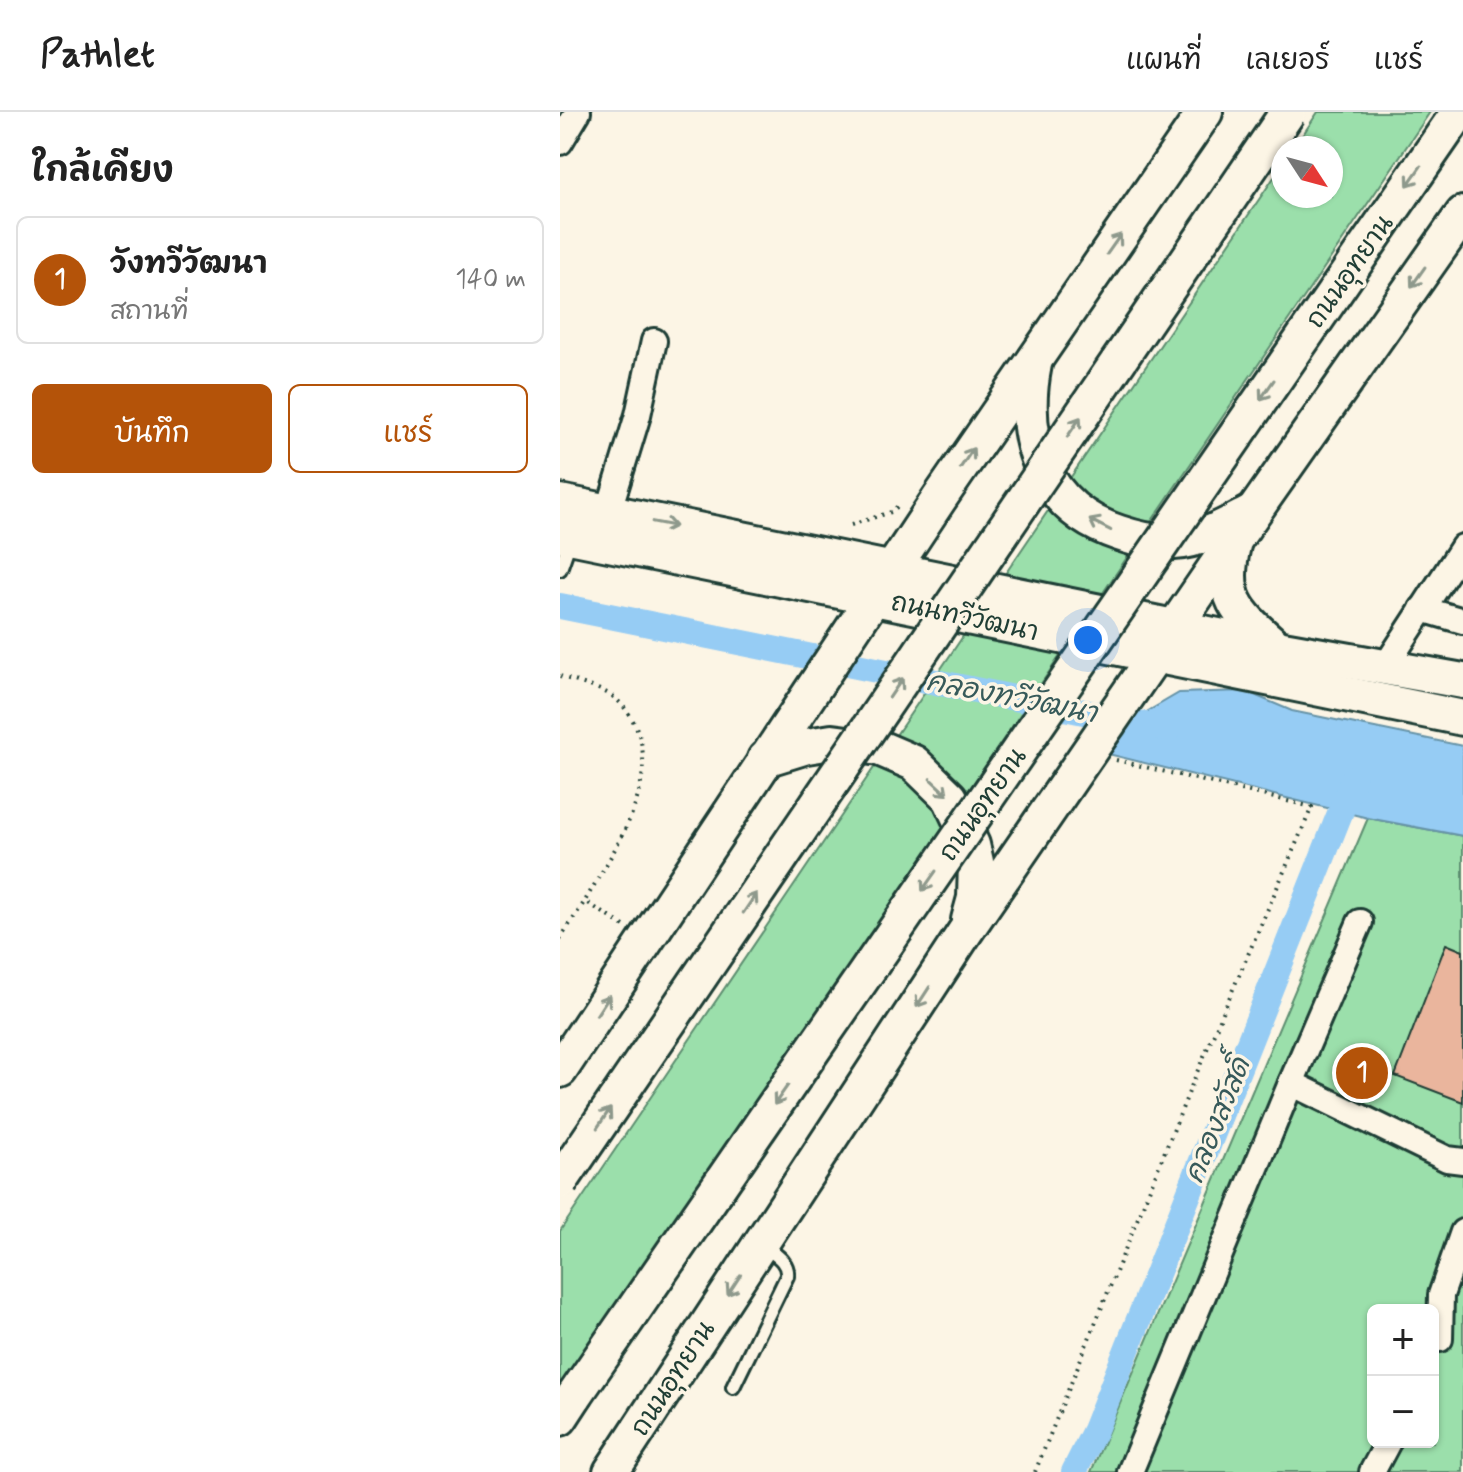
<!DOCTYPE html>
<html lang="th">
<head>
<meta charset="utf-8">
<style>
	body { margin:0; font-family:Mynerve,"Playpen Sans Thai",sans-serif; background:#f2f2f2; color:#222 }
	.controls { position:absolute; right:24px; bottom:24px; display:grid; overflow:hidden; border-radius:12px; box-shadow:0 2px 6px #0004 }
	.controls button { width:72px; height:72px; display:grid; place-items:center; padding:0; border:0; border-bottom:2px solid #e0e0e0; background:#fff; color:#222; font:40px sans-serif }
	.compass { position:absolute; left:711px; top:24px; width:72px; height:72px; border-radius:50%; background:#fff; box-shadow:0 2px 6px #0004; rotate:126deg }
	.you { position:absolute; left:528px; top:528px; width:28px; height:28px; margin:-20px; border:6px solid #fff; border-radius:50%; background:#1a73e8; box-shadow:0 0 0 12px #1a73e833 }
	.badge { display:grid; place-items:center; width:52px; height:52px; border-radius:50%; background:#b45309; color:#fff; font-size:26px; font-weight:700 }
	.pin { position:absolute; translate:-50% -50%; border:4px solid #fff; box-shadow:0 2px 8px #0006 }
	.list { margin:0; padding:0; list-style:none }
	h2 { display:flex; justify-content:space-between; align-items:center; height:104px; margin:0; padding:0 32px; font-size:34px }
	h2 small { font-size:26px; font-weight:400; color:#767676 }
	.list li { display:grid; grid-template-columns:52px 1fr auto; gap:24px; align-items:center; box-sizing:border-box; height:128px; margin:0 16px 16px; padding:0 16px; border:2px solid #e0e0e0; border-radius:12px }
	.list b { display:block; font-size:30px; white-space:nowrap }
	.list p { margin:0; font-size:26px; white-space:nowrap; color:#767676 }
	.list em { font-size:26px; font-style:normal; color:#767676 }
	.actions { display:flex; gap:16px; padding:24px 32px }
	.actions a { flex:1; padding:18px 0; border:2px solid #b45309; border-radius:12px; text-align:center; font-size:28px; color:#b45309 }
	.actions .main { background:#b45309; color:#fff }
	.map { position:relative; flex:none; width:903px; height:1360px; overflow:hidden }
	header { display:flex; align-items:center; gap:48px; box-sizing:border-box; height:112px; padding:0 40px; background:#fff; border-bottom:2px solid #e0e0e0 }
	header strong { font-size:38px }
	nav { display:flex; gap:44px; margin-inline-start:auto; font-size:28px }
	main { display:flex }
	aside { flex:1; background:#fff }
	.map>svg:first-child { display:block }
	.green { fill:#9bdfab; stroke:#5d8e70; stroke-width:2; fill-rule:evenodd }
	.water { fill:#96ccf4; stroke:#6693a7; stroke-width:2 }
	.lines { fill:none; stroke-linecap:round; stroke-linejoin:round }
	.canal { stroke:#96ccf4; stroke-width:26 }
	.building { fill:#eab59d; stroke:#1f3d34; stroke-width:2 }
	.lane-casing { stroke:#1f3d34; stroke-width:18 }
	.street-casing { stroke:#1f3d34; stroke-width:30 }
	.secondary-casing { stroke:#1f3d34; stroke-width:40 }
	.path { stroke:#1f3d34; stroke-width:4; stroke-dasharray:2 6; stroke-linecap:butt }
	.lane { stroke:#fcf5e5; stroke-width:12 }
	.street { stroke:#fcf5e5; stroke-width:24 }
	.secondary { stroke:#fcf5e5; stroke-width:34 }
	.secondary-bridge-casing { stroke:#1f3d34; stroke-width:40; stroke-linecap:butt }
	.secondary-bridge { stroke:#fcf5e5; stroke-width:34 }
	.oneway { stroke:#8e998c }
	.labels { text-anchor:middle; stroke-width:7; stroke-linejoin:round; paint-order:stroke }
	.street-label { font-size:26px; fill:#1f3d34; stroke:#fcf5e5 }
	.water-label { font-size:28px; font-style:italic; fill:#375a5a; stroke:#fcf5e5 }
</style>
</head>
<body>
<header>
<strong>Pathlet</strong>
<nav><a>แผนที่</a><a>เลเยอร์</a><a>แชร์</a></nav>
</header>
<main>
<aside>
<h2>ใกล้เคียง<small></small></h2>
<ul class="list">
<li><span class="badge">1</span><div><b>วังทวีวัฒนา</b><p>สถานที่</p></div><em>140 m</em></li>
</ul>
<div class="actions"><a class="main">บันทึก</a><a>แชร์</a></div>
</aside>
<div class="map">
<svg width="903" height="1360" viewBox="0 0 903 1360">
	<rect width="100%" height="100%" fill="#fcf5e5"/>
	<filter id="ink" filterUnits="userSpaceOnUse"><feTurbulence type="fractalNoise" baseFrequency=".0125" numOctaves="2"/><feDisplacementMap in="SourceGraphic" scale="16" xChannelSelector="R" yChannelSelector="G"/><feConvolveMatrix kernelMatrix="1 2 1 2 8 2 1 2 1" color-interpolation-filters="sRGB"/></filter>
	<g filter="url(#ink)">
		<g class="green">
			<path d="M 758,0 L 870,0 L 0,1279 L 0,1119 L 723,52 L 723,84 L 771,84 L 771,36 L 734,36 Z"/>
			<path d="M 808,706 L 903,724 L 903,1360 L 531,1360 ZM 813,1198 L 873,1198 L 873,1330 L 813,1330 Z"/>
		</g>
		<path class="water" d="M 685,579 L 732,599 L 903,634 L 903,724 L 808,706 L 548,642 L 578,605 L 619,581 Z"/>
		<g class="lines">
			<g class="canal">
				<path d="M 0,494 L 608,617"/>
				<path d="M 514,1360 L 535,1318 L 794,666"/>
			</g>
		</g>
		<path class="building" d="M 886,832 L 903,839 L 903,990 L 835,964 Z"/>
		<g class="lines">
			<defs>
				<g id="lane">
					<path d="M 0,457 L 11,426"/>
					<path d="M 173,1275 L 227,1164 C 229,1149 214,1142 203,1133"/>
				</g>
				<g id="street">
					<path d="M 0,30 L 18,0"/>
					<path d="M 48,401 L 78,303 L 94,229"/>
					<path d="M 862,497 L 903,509"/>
					<path d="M 825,555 L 903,435"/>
					<path d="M 731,971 L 800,810"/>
					<path d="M 880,1227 L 881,1183 L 903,1120"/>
					<path d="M 570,1360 L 731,971 L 887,1047 L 903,1049"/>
					<path d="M 812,1360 L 828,1330"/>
				</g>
				<g id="secondary">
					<path d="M 474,252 C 459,327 483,396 559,421 C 577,427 595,432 614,430 C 642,428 664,415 689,402"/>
					<path d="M 0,390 L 717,536 L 903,569"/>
					<path d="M 0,422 L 903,606"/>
					<path d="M 673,433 C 660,488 678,501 717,536"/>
					<path d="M 205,647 L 247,634 L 272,630 L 319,636 L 354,651 L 390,686 L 412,733 L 416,750 L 415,786 L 409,808"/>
					<path d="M 0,958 L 379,387 L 645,0"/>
					<path d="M 0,1306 L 15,1283"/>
					<path d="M 51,1360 L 405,820 L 693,401 L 903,102"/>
				</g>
			</defs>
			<use href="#lane" class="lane-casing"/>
			<use href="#street" class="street-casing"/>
			<use href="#secondary" class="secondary-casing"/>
			<g class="path">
				<path d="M 291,413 L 331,400 L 338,394"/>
				<path d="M 0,564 C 15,570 33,574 47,581 C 58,587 66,596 72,607 C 106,667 54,737 25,789 L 64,814"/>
				<path d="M 0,827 L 25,789"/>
				<path d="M 475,1360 L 635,965 L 752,695 L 556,648"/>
			</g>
			<use href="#lane" class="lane"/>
			<use href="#street" class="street"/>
			<use href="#secondary" class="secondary"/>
			<defs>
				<g id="secondary-bridge">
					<path d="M 0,1070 L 728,0"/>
					<path d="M 15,1283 L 899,0"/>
				</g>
			</defs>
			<use href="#secondary-bridge" class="secondary-bridge-casing"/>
			<use href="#secondary-bridge" class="secondary-bridge"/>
		</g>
		<defs><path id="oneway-shaft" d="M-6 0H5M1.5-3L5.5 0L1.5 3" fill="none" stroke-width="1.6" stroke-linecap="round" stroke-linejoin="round" transform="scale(2)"/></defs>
		<g class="oneway">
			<use href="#oneway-shaft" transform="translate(854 64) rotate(125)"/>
			<use href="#oneway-shaft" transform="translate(554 132) rotate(-55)"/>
			<use href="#oneway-shaft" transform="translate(858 165) rotate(125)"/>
			<use href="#oneway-shaft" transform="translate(707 278) rotate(125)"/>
			<use href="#oneway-shaft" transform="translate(514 315) rotate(-56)"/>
			<use href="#oneway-shaft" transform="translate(407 346) rotate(-56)"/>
			<use href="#oneway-shaft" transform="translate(104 412) rotate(11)"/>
			<use href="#oneway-shaft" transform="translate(540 413) rotate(-153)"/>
			<use href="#oneway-shaft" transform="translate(336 576) rotate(-56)"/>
			<use href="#oneway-shaft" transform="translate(379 675) rotate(43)"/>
			<use href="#oneway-shaft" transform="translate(369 769) rotate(125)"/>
			<use href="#oneway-shaft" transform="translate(190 791) rotate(-56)"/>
			<use href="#oneway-shaft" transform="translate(363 885) rotate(123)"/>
			<use href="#oneway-shaft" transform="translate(43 893) rotate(-57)"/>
			<use href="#oneway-shaft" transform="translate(221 983) rotate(125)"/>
			<use href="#oneway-shaft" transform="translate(44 1006) rotate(-56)"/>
			<use href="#oneway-shaft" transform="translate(174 1173) rotate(123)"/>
		</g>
	</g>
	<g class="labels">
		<g class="street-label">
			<text transform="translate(789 159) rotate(-55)" y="9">ถนนอุทยาน</text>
			<text transform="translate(405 504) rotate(12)" y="9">ถนนทวีวัฒนา</text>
			<text transform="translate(422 692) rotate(-55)" y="9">ถนนอุทยาน</text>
			<text transform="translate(112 1266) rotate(-57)" y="9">ถนนอุทยาน</text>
		</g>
		<g class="water-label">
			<text transform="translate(452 584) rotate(11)" y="10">คลองทวีวัฒนา</text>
			<text transform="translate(656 1008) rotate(-68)" y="10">คลองสวัสดิ์</text>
		</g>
	</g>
</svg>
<div class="controls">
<button>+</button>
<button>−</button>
</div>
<svg class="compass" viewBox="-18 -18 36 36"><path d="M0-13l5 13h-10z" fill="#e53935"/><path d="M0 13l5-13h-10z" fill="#767676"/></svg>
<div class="you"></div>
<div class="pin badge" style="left:802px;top:961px">1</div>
</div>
</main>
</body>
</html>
